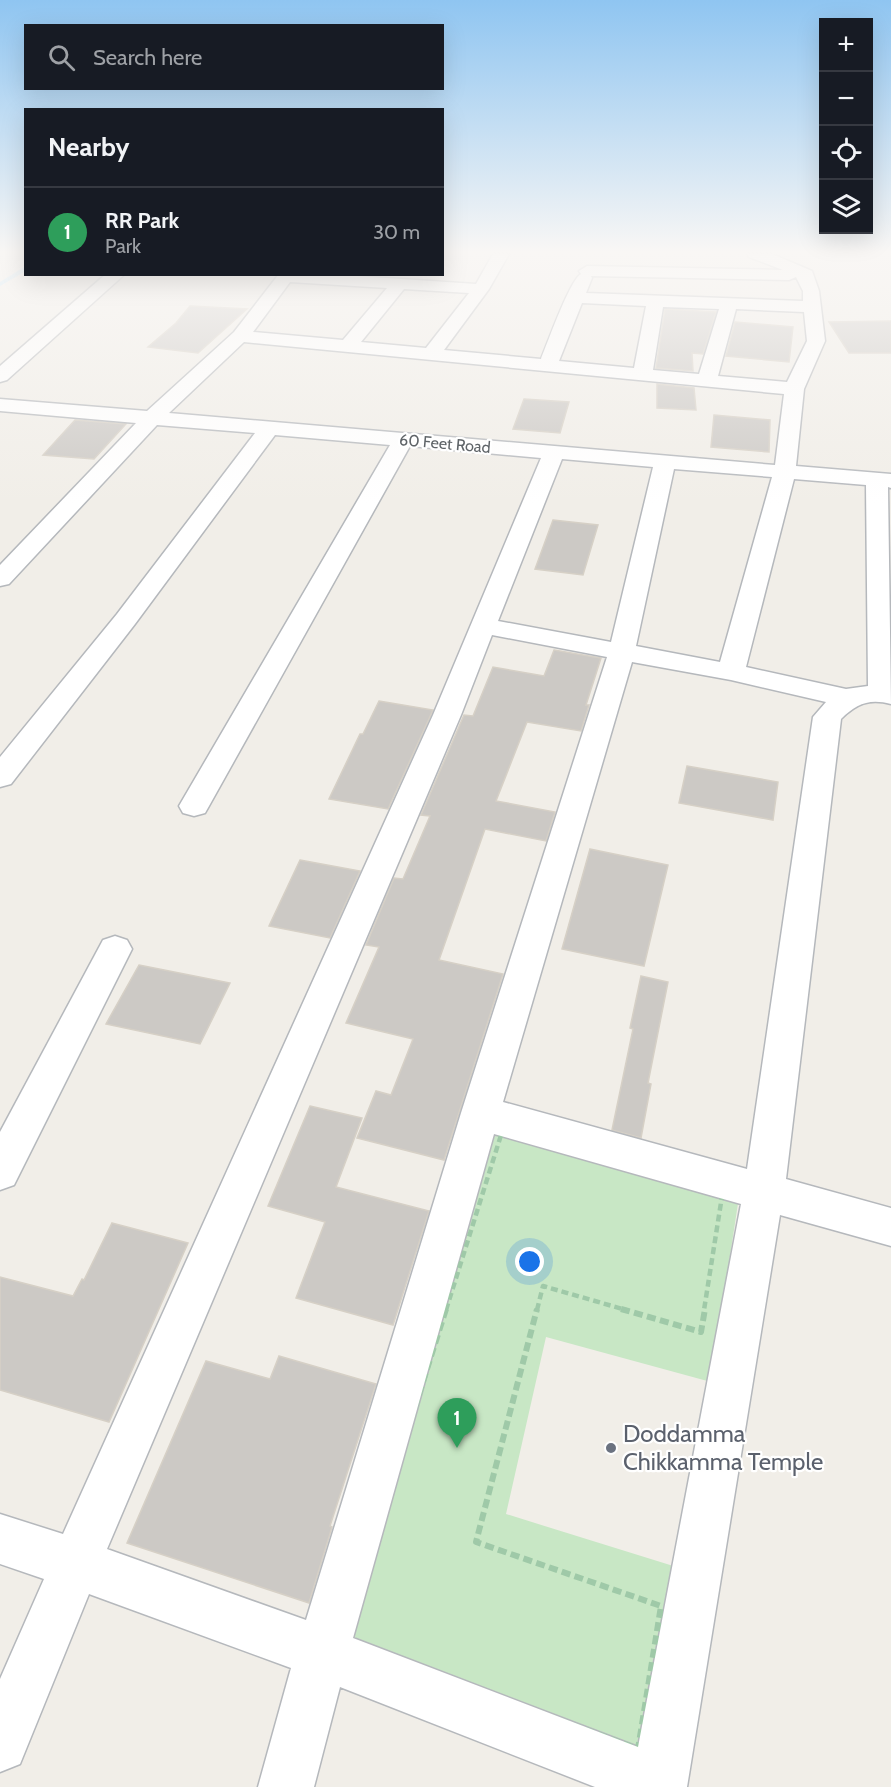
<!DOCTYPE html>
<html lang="en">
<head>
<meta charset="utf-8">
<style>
	body { margin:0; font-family:Cabin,sans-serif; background:#20242c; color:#f1f3f6 }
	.controls { position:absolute; right:18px; top:18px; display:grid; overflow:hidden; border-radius:0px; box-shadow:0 6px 24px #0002 }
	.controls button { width:54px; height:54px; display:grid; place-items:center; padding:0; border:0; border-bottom:2px solid #363941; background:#171b24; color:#f1f3f6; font:30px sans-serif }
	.you { position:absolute; left:530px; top:1262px; width:21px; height:21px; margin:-15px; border:4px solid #fff; border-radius:50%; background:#1a73e8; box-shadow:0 0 0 9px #1a73e833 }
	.badge { display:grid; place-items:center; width:39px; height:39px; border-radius:50%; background:#e73a37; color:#fff; font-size:20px; font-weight:700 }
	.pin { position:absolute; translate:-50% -50px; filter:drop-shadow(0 2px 3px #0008) }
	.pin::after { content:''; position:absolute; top:32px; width:21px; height:18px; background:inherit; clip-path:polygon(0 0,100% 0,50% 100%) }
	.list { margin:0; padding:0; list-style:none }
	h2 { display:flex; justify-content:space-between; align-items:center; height:78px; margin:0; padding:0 24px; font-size:26px }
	h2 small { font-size:20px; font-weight:400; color:#9ea1a6 }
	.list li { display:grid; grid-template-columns:39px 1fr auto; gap:18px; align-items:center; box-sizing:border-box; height:90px; padding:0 24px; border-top:2px solid #363941 }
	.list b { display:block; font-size:22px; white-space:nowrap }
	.list p { margin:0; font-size:20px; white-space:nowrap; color:#9ea1a6 }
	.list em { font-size:20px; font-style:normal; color:#9ea1a6 }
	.icon { flex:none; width:33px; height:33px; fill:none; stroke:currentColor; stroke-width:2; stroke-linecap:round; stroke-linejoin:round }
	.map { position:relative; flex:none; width:891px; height:1787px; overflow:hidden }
	.search { position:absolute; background:#171b24; box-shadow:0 6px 24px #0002; left:24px; top:24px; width:420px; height:66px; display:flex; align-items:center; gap:15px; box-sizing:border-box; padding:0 21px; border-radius:0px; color:#9ea1a6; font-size:22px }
	.panel { position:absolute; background:#171b24; box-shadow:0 6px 24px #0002; left:24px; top:108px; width:420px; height:168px; border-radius:0px }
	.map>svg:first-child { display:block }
	.green { fill:#c8e7c5 }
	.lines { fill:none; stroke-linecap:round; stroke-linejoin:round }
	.stream { fill:#abdffe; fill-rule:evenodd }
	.building { fill:#ccc9c5; stroke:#d6d0c6; stroke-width:1.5 }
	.minor-casing { stroke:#b5b8bc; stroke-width:3 }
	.path-far1 { stroke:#9fc9a8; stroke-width:4.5; stroke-dasharray:7 4; stroke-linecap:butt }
	.path { stroke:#9fc9a8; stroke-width:6; stroke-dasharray:9 4.5; stroke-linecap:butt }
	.minor { fill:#fff; fill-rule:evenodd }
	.worship-dot { fill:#6b7280; stroke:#fff; stroke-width:2 }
	.labels { text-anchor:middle; stroke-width:4.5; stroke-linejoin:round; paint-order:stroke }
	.far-street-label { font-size:16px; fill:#5f6468; stroke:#fff }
	.near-worship-label { font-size:24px; fill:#5b616d; stroke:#fff; text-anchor:start }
</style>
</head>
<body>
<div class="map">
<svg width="891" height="1787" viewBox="0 0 891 1787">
	<rect width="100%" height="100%" fill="#f1eee8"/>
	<path class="green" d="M 498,1126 L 740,1190 L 711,1382 L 546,1337 L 506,1514 L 683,1569 L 653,1760 L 332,1642 Z"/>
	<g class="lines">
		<path class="stream" d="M 24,267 L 26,267 L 26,271 L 0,286 L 0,282 Z"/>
	</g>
	<g class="building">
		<path d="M 190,306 L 247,309 L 198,353 L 148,347 L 176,323 Z"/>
		<path d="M 665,309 L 716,312 L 703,354 L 692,353 L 693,371 L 656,368 Z"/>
		<path d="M 891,321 L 891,353 L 849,353 L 829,322 Z"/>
		<path d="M 735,322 L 793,327 L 789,362 L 726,356 Z"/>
		<path d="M 657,384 L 694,388 L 696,410 L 657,408 Z"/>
		<path d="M 524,399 L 569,402 L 560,433 L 513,429 Z"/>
		<path d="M 714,415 L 770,420 L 769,452 L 711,447 Z"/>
		<path d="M 75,420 L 126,424 L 94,459 L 43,455 Z"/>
		<path d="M 553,520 L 598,525 L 583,575 L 535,569 Z"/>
		<path d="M 554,650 L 601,658 L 586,705 L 589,705 L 581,731 L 527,722 L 496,801 L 555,812 L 546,841 L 485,829 L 439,960 L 503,974 L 444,1160 L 357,1138 L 376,1091 L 391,1095 L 413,1039 L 346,1023 L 379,947 L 366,945 L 394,878 L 403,879 L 430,816 L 421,815 L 464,715 L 473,716 L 493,667 L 544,676 Z"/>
		<path d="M 379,701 L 433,710 L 388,809 L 329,799 L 360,734 L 363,734 Z"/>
		<path d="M 687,766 L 778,782 L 773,820 L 679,803 Z"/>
		<path d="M 590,849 L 668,865 L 644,966 L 562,949 Z"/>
		<path d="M 300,860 L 360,871 L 330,938 L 269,926 Z"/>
		<path d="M 139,965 L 230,983 L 200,1044 L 106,1024 Z"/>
		<path d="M 641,976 L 668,982 L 648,1083 L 651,1084 L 641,1138 L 612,1130 L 633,1029 L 630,1028 Z"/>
		<path d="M 310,1106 L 362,1118 L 336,1187 L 429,1211 L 393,1325 L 296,1298 L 325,1222 L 268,1206 Z"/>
		<path d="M 112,1223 L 188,1243 L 109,1422 L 0,1390 L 0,1277 L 73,1296 L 82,1279 L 84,1280 Z"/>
		<path d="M 279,1356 L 376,1384 L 330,1526 L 332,1527 L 309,1603 L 127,1543 L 206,1361 L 270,1379 Z"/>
	</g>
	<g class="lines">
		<defs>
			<g id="minor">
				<path d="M 493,254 L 509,254 L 489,289 L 444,350 L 541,359 C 548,342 570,280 581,274 L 579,271 L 587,266 L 783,270 L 749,257 L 747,254 L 772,254 L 812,271 L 819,291 L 825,341 L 804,389 L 796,466 L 891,474 L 891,488 L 888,487 L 891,704 C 869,698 856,704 841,719 L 786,1179 L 891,1208 L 891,1246 L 780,1215 L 687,1787 L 595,1787 L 340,1687 L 314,1787 L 258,1787 L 291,1668 L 89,1594 L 20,1764 L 0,1772 L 0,1679 L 44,1579 L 0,1564 L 0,1514 L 63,1534 L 433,715 L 541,458 L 410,446 L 209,806 L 205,813 L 194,816 L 183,813 L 179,806 L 390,445 L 275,435 L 135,624 L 11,784 L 0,787 L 0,757 L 117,614 L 255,433 L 157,425 L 9,584 L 0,586 L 0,565 L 136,423 L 0,411 L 0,399 L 147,411 L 234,332 L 279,274 L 327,274 L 476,284 ZM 591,276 L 789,280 L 796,277 L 803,291 L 803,301 L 586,293 L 592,278 ZM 290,282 L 387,288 L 343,340 L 253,332 ZM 404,289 L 469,293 L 426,348 L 361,342 ZM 582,303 L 646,306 L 634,368 L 559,361 ZM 663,307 L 719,309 L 699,374 L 653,370 ZM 736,309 L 804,312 L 807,341 L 787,382 L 718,376 ZM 244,342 L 784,394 L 775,465 L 169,413 ZM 562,459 L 653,467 L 611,642 L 498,621 ZM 674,469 L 772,477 L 720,662 L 636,646 ZM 794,479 L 866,485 L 868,686 L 846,689 L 746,667 ZM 492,635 L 607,657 L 461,1113 L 306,1620 L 107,1549 L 461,715 ZM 632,662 L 731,680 L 826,702 L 813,717 L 747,1169 L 503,1102 ZM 494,1134 L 741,1204 L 638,1747 L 353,1638 Z"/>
				<path d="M 106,274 L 125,274 L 7,380 L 0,382 L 0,366 Z"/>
				<path d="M 115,936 L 127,940 L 132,949 L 14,1185 L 0,1190 L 0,1132 L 103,940 Z"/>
			</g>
		</defs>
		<use href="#minor" class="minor-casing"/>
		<g class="path-far1">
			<path d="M 446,1310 L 502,1132 L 723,1190 L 704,1310"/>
			<path d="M 537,1310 L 543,1286 L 626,1310"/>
		</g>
		<g class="path">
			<path d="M 446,1309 L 341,1640 L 638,1749 L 661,1606 L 476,1542 L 537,1309"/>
			<path d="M 621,1309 L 701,1332 L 705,1309"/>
		</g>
		<use href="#minor" class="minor"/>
	</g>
	<linearGradient id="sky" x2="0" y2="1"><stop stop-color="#8fc5f1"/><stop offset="0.5" stop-color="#f9f7f5"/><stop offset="1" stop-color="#f9f7f5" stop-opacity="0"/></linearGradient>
	<rect width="891" height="504" fill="url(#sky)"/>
	<circle class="worship-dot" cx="611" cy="1448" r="6"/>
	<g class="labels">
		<g class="far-street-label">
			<text transform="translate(445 443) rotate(5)" y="6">60 Feet Road</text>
		</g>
		<g class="near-worship-label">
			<text x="623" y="1442">Doddamma<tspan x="623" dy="28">Chikkamma Temple</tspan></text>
		</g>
	</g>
</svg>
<div class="controls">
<button>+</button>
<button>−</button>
<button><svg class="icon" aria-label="locate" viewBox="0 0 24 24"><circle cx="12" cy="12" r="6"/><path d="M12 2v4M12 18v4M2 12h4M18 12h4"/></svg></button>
<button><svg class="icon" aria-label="layers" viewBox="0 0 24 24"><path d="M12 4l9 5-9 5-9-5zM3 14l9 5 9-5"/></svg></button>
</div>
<div class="you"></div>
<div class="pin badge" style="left:457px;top:1448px;background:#2e9e5b">1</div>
<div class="search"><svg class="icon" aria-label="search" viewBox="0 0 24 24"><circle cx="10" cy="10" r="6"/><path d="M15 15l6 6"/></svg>Search here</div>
<section class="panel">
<h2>Nearby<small></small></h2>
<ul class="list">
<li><span class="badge" style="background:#2e9e5b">1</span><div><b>RR Park</b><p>Park</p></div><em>30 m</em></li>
</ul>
</section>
</div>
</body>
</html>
